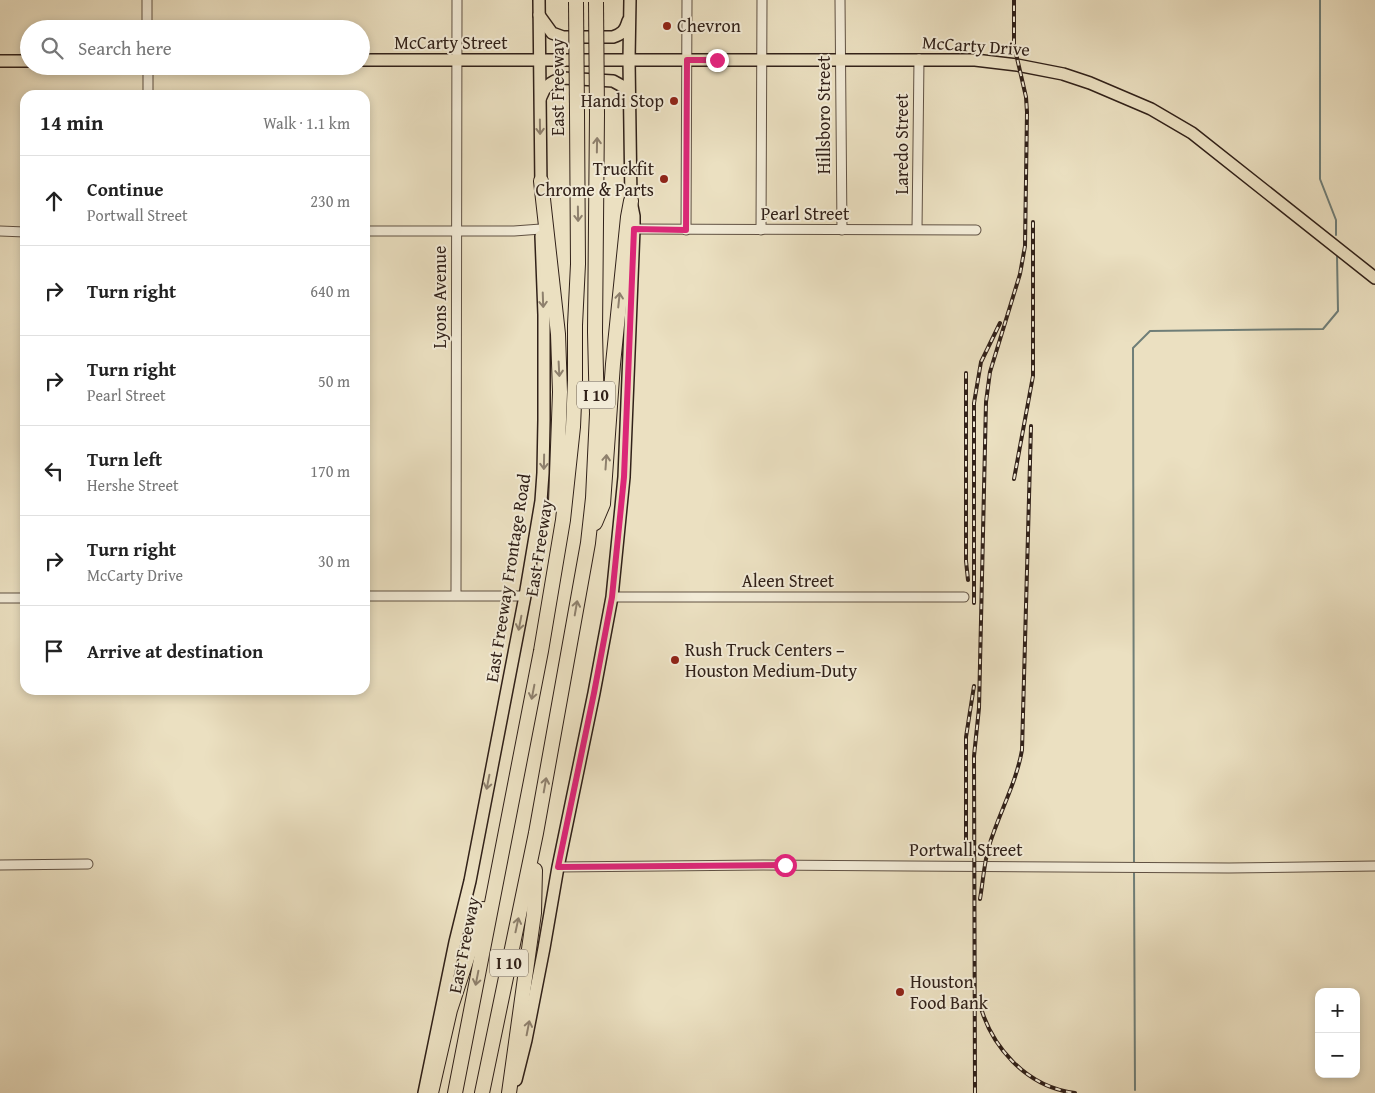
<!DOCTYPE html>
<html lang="en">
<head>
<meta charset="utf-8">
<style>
	body { margin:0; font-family:"Gentium Book Plus",serif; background:#f6f6f6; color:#222 }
	.controls { position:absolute; right:15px; bottom:15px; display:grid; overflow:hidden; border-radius:10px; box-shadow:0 2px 8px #0003 }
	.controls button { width:45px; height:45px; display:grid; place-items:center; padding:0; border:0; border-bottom:1px solid #e0e0e0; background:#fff; color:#222; font:25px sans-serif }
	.stop { position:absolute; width:15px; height:15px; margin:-11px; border:4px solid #db2777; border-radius:50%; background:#fff }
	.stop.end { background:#db2777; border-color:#fff; box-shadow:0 1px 5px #0008 }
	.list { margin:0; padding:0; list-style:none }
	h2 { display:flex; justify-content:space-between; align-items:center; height:65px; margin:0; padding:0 20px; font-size:21px }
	h2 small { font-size:16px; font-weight:400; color:#767676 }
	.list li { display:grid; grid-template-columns:32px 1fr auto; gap:15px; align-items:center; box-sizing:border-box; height:90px; padding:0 20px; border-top:1px solid #e0e0e0 }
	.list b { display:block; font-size:19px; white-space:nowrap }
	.list p { margin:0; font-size:16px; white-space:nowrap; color:#767676 }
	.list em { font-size:16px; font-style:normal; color:#767676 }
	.icon { flex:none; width:28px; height:28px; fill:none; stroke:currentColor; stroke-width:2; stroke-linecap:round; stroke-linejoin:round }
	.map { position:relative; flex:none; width:1375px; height:1093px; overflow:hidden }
	.search { position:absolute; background:#fff; box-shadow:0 2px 8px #0003; left:20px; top:20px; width:350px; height:55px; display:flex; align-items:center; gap:12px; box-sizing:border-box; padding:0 18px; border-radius:28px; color:#767676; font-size:19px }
	.panel { position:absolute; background:#fff; box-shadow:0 2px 8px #0003; left:20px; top:90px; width:350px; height:605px; border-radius:15px }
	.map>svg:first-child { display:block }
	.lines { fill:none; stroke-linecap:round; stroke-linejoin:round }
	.stream { stroke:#6f7e78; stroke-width:2 }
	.minor-casing { stroke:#605143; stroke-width:11 }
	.major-casing { stroke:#312119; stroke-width:14 }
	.highway-casing { stroke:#312119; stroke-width:16 }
	.minor { stroke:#f2ebd7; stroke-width:9 }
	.major { stroke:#ebe0c1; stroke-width:11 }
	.highway { stroke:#ebe0c1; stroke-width:14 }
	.rail-casing { stroke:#312119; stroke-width:4 }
	.rail { stroke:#f2ebd7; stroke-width:2; stroke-dasharray:5.5; stroke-linecap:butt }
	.highway-bridge-casing { stroke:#312119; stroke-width:16; stroke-linecap:butt }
	.highway-bridge { stroke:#ebe0c1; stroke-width:14 }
	.oneway { stroke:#8e806d }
	.route { stroke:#db2777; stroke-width:6 }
	.poi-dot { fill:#8f2418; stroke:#f2ebd7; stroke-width:2 }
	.labels { text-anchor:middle; stroke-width:4; stroke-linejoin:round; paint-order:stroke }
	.shield { fill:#f2ebd7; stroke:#6b5e52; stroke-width:1 }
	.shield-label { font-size:16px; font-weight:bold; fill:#312119 }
	.poi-label { font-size:18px; fill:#312119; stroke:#f2ebd7; text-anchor:start }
	.street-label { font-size:18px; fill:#312119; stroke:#f2ebd7 }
</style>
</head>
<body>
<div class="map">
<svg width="1375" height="1093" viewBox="0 0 1375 1093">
	<rect width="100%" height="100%" fill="#ebe0c1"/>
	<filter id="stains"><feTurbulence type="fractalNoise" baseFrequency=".004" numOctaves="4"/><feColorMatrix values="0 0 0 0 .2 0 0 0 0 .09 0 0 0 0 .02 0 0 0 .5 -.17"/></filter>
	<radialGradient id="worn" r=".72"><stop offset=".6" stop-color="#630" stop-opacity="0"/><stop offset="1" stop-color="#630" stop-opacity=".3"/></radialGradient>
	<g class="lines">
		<g class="stream">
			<path d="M 1320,0 L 1320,179 L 1336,220 L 1336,235"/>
			<path d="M 1134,863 L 1133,348 L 1150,331 L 1323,329 L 1338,311 L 1337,256"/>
			<path d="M 1134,870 L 1135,1090"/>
		</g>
		<defs>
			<g id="minor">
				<path d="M 147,0 L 147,29"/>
				<path d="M 840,0 L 842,230"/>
				<path d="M 148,66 L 148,95"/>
				<path d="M 634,229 L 976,230"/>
				<path d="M 917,229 L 919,59"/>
				<path d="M 686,230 L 687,0"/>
				<path d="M 761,230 L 762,0"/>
				<path d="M 0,231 L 25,232"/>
				<path d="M 365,231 L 514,231 L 541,229"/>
				<path d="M 456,595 L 457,0"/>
				<path d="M 365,596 L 525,596"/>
				<path d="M 612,597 L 964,597"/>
				<path d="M 0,598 L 25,598"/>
				<path d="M 0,865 L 88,864"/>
				<path d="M 558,867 L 763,865 L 1229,868 L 1375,866"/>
			</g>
			<g id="major">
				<path d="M 539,0 L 541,188"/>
				<path d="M 539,15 L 552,33 L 563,37 L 613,37 C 622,34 625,31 628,21"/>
				<path d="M 361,60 L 975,60 L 1017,65 L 1063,74 L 1090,83 L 1151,109 L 1192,133 L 1375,278"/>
				<path d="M 0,61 L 29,61"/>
				<path d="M 541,97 C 544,86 552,81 563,78 L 613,81 L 624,87 L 630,97"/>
				<path d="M 516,1080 L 526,1040 L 544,948 L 558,867 L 594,693 L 612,597 L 624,477 L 634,229 L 634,216 L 631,201 L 629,60 L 630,0"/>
				<path d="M 424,1093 L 455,942 L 470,881 L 525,596 L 541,501 L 543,473 L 544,420 L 544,315 L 541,236"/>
			</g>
			<g id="highway">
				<path d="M 541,181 L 558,334 L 560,392 L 556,502"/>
				<path d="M 595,523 L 603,504 L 613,364 L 628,217 L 631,201"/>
				<path d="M 431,1093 L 450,1010 L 483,909"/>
				<path d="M 455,1093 L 541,651 L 563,520 L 573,427 L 575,380 L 575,325 L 578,264 L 577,113"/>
				<path d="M 482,1093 L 536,833 L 588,543 L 593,498 L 597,414 L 595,332 L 597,114"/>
				<path d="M 509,1093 L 534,913 L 535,870"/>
			</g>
		</defs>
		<use href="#minor" class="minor-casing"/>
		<use href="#major" class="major-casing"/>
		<use href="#highway" class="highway-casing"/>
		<use href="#minor" class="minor"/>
		<use href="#major" class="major"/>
		<use href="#highway" class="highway"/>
		<defs>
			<g id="rail">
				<path d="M 966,373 L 966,561 L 968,580"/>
				<path d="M 1014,479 L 1033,376 L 1033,222"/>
				<path d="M 974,603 L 974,403 L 981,362 L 1000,323"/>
				<path d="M 966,843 L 966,737 L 974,686"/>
				<path d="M 980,899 C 983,882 984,863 989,846 C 999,813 1016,784 1022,750 L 1031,426"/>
				<path d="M 979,1001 C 990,1046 1026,1087 1075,1093"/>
				<path d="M 975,1093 L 974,756 L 979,708 L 986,402 L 990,372 L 1020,274 L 1025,246 L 1027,112 L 1026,97 L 1014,45 L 1014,0"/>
			</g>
		</defs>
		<use href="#rail" class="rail-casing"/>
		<use href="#rail" class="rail"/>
		<defs>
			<g id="highway-bridge">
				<path d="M 576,2 L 577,113"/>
				<path d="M 596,2 L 597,114"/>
			</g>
		</defs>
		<use href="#highway-bridge" class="highway-bridge-casing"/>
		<use href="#highway-bridge" class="highway-bridge"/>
	</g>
	<defs><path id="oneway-shaft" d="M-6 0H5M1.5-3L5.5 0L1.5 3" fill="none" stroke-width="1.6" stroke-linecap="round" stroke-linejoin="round" transform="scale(1.25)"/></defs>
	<g class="oneway">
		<use href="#oneway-shaft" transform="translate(540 127) rotate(89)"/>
		<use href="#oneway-shaft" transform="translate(597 145) rotate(-89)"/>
		<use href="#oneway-shaft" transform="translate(578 214) rotate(89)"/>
		<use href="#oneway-shaft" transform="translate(543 300) rotate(88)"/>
		<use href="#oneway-shaft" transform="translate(619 300) rotate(-84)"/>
		<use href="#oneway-shaft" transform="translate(559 369) rotate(87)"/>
		<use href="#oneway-shaft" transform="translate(544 462) rotate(91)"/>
		<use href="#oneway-shaft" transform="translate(606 462) rotate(-86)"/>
		<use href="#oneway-shaft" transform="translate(576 608) rotate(-80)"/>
		<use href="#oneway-shaft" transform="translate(520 623) rotate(101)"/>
		<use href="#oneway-shaft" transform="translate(533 692) rotate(101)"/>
		<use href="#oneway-shaft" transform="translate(488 782) rotate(101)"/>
		<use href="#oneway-shaft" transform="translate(545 785) rotate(-80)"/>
		<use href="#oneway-shaft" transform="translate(517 925) rotate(-78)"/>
		<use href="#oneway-shaft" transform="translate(477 978) rotate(101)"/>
		<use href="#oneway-shaft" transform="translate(528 1028) rotate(-79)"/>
	</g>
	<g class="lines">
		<path class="route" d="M 717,60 L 687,60 L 686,230 L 634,229 L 624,477 L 612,597 L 594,693 L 558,867 L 785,865"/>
	</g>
	<g class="poi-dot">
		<circle cx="667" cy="26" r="5"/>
		<circle cx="674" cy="101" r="5"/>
		<circle cx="664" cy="179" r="5"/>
		<circle cx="675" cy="660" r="5"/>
		<circle cx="900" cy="992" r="5"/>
	</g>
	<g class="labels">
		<g class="shield">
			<rect x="577" y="381.5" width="38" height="27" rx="4"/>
			<rect x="490" y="949.5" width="38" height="27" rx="4"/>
		</g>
		<g class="shield-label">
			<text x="596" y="401">I 10</text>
			<text x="509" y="969">I 10</text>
		</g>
		<g class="poi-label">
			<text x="677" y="32">Chevron</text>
			<text x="664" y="107" text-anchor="end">Handi Stop</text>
			<text x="654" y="175" text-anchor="end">Truckfit<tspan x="654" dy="21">Chrome &amp; Parts</tspan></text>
			<text x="685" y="656">Rush Truck Centers –<tspan x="685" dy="21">Houston Medium-Duty</tspan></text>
			<text x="910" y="988">Houston<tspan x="910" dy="21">Food Bank</tspan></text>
		</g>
		<g class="street-label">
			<text x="451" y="49">McCarty Street</text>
			<text transform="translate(976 46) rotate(4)" y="6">McCarty Drive</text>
			<text transform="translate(558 87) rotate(-90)" y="6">East Freeway</text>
			<text transform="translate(824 115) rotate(-90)" y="6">Hillsboro Street</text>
			<text transform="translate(902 144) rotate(-90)" y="6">Laredo Street</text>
			<text x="805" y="220">Pearl Street</text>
			<text transform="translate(440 297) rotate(-90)" y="6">Lyons Avenue</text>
			<text transform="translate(539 548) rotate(-81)" y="6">East Freeway</text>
			<text transform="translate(508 578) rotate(-81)" y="6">East Freeway Frontage Road</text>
			<text x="788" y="587">Aleen Street</text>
			<text x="966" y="856">Portwall Street</text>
			<text transform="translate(464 945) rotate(-79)" y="6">East Freeway</text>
		</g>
	</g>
	<rect width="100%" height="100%" filter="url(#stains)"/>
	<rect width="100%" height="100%" fill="url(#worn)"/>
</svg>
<div class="controls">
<button>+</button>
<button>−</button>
</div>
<div class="stop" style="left:785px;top:865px"></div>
<div class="stop end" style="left:717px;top:60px"></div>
<div class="search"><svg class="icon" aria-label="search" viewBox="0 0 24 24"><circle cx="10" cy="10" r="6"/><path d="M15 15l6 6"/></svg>Search here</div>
<section class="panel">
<h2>14 min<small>Walk · 1.1 km</small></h2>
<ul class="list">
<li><svg class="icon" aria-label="ahead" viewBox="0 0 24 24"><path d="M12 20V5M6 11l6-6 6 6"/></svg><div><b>Continue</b><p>Portwall Street</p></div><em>230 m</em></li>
<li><svg class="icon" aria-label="right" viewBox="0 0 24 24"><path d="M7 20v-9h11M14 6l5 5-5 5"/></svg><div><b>Turn right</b></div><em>640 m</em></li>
<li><svg class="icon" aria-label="right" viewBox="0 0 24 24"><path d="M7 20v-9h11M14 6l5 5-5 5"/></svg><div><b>Turn right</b><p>Pearl Street</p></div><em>50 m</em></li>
<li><svg class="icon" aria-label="left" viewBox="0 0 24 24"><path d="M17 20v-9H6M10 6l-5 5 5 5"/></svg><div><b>Turn left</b><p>Hershe Street</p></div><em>170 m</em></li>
<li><svg class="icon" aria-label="right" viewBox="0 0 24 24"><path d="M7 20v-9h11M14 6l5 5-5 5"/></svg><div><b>Turn right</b><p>McCarty Drive</p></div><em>30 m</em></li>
<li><svg class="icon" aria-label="arrive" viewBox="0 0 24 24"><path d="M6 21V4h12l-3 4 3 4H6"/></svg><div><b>Arrive at destination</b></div></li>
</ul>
</section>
</div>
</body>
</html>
